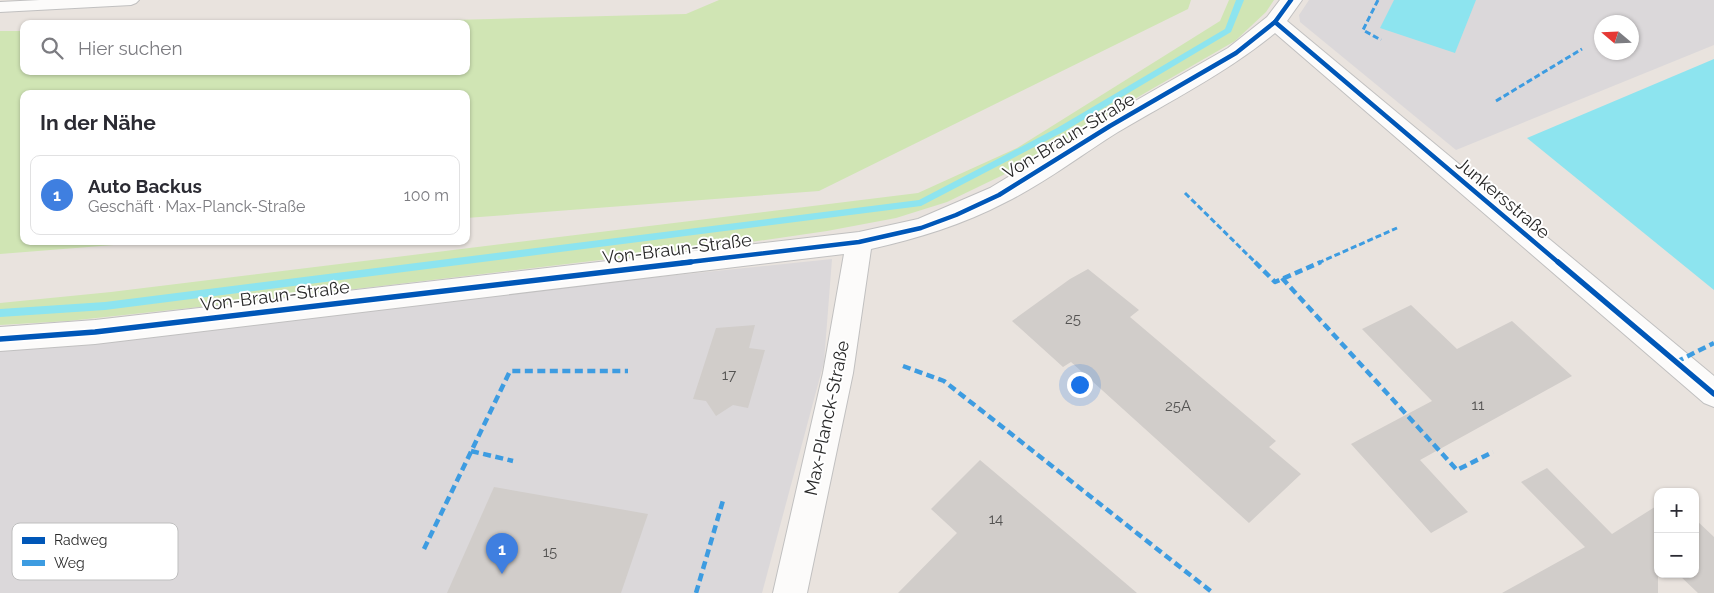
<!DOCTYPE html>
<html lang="de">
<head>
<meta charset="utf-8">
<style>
	body { margin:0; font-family:Raleway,sans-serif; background:#f7f7f7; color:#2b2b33 }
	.controls { position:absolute; right:15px; bottom:15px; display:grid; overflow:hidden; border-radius:10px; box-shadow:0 1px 4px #0004 }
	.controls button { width:45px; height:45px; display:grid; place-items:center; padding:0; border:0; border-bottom:1px solid #e1e1e2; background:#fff; color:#2b2b33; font:25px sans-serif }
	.compass { position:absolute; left:1594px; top:15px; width:45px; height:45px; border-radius:50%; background:#fff; box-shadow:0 1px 4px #0004; rotate:289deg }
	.you { position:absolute; left:1079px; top:384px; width:18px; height:18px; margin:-12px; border:4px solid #fff; border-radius:50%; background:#1a73e8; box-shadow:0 0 0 8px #1a73e833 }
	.badge { display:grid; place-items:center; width:32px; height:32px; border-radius:50%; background:#6c6a68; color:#fff; font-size:16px; font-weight:700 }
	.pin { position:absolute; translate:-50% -41px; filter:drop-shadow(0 1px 2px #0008) }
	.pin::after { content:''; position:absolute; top:26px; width:18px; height:15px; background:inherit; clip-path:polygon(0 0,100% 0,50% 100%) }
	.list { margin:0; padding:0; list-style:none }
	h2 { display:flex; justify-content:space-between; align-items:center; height:65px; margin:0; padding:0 20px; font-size:21px }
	h2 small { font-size:16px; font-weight:400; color:#7c7c81 }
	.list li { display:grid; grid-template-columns:32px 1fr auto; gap:15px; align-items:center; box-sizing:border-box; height:80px; margin:0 10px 10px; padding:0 10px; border:1px solid #e1e1e2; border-radius:10px }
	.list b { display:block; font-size:19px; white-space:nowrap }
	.list p { margin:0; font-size:16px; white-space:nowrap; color:#7c7c81 }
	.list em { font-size:16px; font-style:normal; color:#7c7c81 }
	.icon { flex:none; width:28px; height:28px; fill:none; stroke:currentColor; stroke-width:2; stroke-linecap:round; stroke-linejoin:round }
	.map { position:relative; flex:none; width:1714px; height:593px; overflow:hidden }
	.search { position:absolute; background:#fff; box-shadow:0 1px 4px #0004; left:20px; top:20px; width:450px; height:55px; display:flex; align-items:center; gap:12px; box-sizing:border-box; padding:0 18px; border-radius:10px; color:#7c7c81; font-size:19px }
	.panel { position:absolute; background:#fff; box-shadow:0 1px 4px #0004; left:20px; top:90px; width:450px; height:155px; border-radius:10px }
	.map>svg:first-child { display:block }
	.industrial { fill:#dbd8da; fill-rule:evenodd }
	.green { fill:#d0e5b4 }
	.water { fill:#8de4ef }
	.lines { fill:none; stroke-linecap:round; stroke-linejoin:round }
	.stream { fill:#8de4ef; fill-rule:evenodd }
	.building { fill:#d1cdca }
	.service-casing { stroke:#c1c0c0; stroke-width:2 }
	.minor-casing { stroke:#c1c0c0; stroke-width:2 }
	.service { fill:#fcfbfa; fill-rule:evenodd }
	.minor { fill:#fcfbfa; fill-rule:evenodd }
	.quiet-far1 { stroke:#3d9ce1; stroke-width:3; stroke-dasharray:6 3; stroke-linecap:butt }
	.quiet { stroke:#3d9ce1; stroke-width:4.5; stroke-dasharray:8 4.5; stroke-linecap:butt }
	.cycleway-far1-casing { stroke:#fff; stroke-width:7 }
	.cycleway-casing { stroke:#fff; stroke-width:9 }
	.cycleway-far1 { stroke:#0057b8; stroke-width:4.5 }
	.cycleway { stroke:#0057b8; stroke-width:5.5 }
	.labels { text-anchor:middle; stroke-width:4; stroke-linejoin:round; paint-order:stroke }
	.number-label { font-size:15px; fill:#545352 }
	.street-label { font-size:18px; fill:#292929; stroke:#fff }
	.key { fill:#fff; stroke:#bfbfbf; stroke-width:1 }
	.key-label { font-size:14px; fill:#292929 }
</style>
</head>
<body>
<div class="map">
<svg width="1714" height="593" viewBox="0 0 1714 593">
	<rect width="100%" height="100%" fill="#e9e3de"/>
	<g class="industrial">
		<path d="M 1309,0 L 1714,0 L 1714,45 L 1456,150 L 1300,22 L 1299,15 ZM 1602,22 L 1632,22 L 1632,52 L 1602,52 Z"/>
		<path d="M 832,259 L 824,362 L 762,593 L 0,593 L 0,350 L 405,303 Z"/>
	</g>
	<g class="green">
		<path d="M 719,0 L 1191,0 L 1188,9 L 819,191 L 466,218 L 466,94 L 24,94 L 24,241 L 164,241 L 0,254 L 0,31 L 24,31 L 24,71 L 466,71 L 466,24 L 295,24 L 686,14 Z"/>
		<path d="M 1229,0 L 1274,0 L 1266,12 L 1235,41 L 1003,175 L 947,202 L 896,218 L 827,231 L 744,243 L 246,302 L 68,321 L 0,325 L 0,303 L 111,292 L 918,193 L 1017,148 L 1220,21 Z"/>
	</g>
	<g class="water">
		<path d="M 1394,0 L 1476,0 L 1455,53 L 1380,28 Z"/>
		<path d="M 1714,59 L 1714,290 L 1527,138 Z"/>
	</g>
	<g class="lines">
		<path class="stream" d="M 1236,0 L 1244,0 L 1231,32 L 1063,132 L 921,206 L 105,310 L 0,317 L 0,309 L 105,302 L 919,200 L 1057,128 L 1225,29 Z"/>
	</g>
	<g class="building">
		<path d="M 1088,269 L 1139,310 L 1130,317 L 1276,441 L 1269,447 L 1301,474 L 1249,523 L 1071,362 L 1063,367 L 1012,321 L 1070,279 Z"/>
		<path d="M 1411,305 L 1457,349 L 1512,321 L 1572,376 L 1420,460 L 1468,512 L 1431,533 L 1351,444 L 1432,401 L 1362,329 Z"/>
		<path d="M 755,325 L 749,348 L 765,350 L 748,408 L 733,405 L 716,416 L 706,401 L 693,399 L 716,328 Z"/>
		<path d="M 980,460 L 1083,547 L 1137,593 L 898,593 L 957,533 L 931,509 Z"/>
		<path d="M 1547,468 L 1612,534 L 1658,505 L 1658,593 L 1502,593 L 1585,547 L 1521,482 Z"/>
		<path d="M 494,487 L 648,514 L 621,593 L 447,593 Z"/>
		<path d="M 1695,519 L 1714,537 L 1714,593 L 1698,593 L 1678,574 L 1695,574 Z"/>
	</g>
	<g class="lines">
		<defs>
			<path id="service" d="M 40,0 L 139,0 L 136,3 L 131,5 L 0,12 L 0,2 Z"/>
			<path id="minor" d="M 1280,0 L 1302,0 L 1287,21 L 1714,376 L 1714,407 L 1704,403 L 1275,33 C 1226,73 1172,100 1118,132 C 1081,155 1045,183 1006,202 C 962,225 919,238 871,249 L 853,373 L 807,593 L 773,593 L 823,373 L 844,254 L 95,344 L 0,351 L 0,327 L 95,320 L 859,232 L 918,219 L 990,188 L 1102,120 L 1228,48 L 1267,17 Z"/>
		</defs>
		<use href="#service" class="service-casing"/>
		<use href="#minor" class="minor-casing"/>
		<use href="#service" class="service"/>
		<use href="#minor" class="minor"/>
		<g class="quiet-far1">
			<path d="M 1378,0 L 1363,30 L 1381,40"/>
			<path d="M 1496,101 L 1582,49"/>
			<path d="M 1185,193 L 1256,263"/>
			<path d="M 1318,263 L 1397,228"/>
		</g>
		<g class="quiet">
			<path d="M 1255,262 L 1275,282 L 1321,262"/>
			<path d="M 1282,278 L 1457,470 L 1493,452"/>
			<path d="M 1676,362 L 1714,343"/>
			<path d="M 903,366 L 944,381 L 1213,593"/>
			<path d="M 471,451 L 513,461"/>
			<path d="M 424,549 L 510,371 L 628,371"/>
			<path d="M 696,593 L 724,497"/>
		</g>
		<defs>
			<g id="cycleway-far1">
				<path d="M 1275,22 L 1559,263"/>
				<path d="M 681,263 L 859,242 L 921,228 L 956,215 L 999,195 L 1110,126 L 1236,53 L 1275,22 L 1291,0"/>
			</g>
			<g id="cycleway">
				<path d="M 1558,262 L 1714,394"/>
				<path d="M 0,339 L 95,332 L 691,262"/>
			</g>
		</defs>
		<use href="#cycleway-far1" class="cycleway-far1-casing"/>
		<use href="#cycleway" class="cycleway-casing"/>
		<use href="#cycleway-far1" class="cycleway-far1"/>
		<use href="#cycleway" class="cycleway"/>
	</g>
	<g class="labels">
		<g class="number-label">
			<text x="1073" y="324">25</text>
			<text x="729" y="380">17</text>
			<text x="1478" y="410">11</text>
			<text x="1178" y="411">25A</text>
			<text x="996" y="524">14</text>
			<text x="550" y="557">15</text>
		</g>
		<g class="street-label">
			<text transform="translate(1069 136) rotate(-31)" y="6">Von-Braun-Straße</text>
			<text transform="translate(1503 198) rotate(40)" y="6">Junkersstraße</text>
			<text transform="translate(677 249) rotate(-7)" y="6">Von-Braun-Straße</text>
			<text transform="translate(275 296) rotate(-7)" y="6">Von-Braun-Straße</text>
			<text transform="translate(827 418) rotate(-78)" y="6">Max-Planck-Straße</text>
		</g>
	</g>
	<rect x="12" y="523" width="166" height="57" rx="8" class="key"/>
	<rect x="22" y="537" width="23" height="7" fill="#0057b8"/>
	<rect x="22" y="560" width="23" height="6" fill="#3d9ce1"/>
	<g class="key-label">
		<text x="54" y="545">Radweg</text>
		<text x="54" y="568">Weg</text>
	</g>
</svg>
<div class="controls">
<button>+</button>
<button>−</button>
</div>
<svg class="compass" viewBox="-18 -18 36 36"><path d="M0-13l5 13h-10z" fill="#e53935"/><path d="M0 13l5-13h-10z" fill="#7c7c81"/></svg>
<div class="you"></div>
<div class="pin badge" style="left:502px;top:574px;background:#3f7fe0">1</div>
<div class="search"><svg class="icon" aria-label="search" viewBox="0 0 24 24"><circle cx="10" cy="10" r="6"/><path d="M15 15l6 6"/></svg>Hier suchen</div>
<section class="panel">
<h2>In der Nähe<small></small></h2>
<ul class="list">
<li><span class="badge" style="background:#3f7fe0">1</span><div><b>Auto Backus</b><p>Geschäft · Max-Planck-Straße</p></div><em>100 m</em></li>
</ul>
</section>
</div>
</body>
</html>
